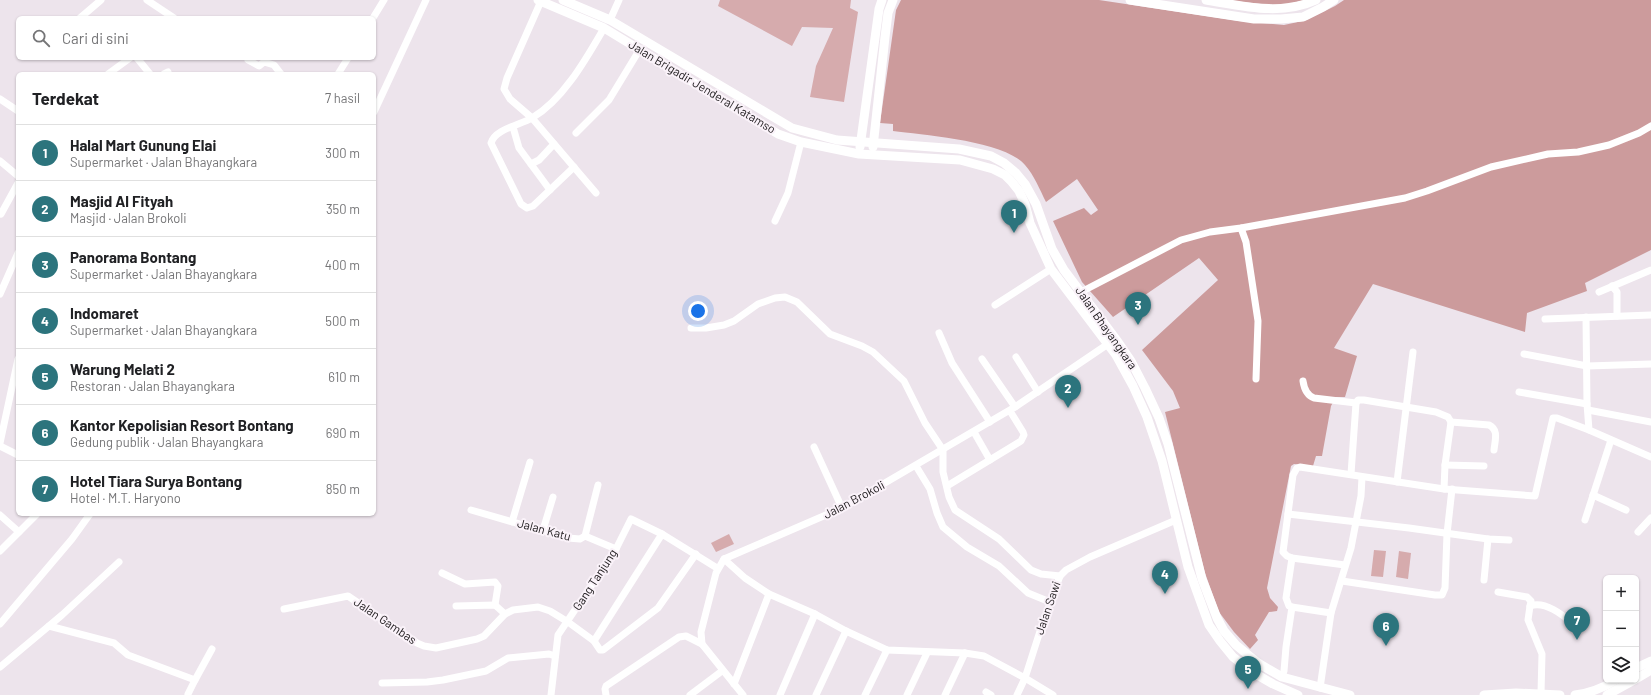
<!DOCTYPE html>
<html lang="id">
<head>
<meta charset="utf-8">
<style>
	body { margin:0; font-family:Barlow,sans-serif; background:#f2f2f2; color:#202124 }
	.controls { position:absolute; right:12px; bottom:12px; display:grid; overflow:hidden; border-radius:6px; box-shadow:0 1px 3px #0004 }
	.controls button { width:36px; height:36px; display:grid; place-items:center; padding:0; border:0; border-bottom:1px solid #e0e0e0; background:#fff; color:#202124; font:20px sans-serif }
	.you { position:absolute; left:698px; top:311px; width:14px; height:14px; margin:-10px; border:3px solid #fff; border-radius:50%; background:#1a73e8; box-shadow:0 0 0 6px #1a73e833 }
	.badge { display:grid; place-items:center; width:26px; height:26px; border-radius:50%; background:#2c747d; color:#fff; font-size:13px; font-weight:700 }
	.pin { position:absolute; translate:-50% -33px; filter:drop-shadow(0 1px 2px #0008) }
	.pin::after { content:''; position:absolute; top:21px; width:14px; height:12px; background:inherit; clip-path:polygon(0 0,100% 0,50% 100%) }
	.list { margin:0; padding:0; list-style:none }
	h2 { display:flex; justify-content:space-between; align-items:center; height:52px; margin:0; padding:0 16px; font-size:17px }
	h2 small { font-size:13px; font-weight:400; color:#757577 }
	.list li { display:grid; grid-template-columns:26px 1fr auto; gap:12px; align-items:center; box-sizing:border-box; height:56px; padding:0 16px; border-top:1px solid #e0e0e0 }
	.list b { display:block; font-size:15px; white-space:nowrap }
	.list p { margin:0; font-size:13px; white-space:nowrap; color:#757577 }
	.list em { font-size:13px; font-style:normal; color:#757577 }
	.icon { flex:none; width:22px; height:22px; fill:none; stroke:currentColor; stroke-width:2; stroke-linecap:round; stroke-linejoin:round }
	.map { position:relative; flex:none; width:1651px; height:695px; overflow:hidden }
	.search { position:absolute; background:#fff; box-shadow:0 1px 3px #0004; left:16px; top:16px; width:360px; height:44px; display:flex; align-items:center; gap:10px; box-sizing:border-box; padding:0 14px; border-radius:6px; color:#757577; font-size:15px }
	.panel { position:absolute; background:#fff; box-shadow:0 1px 3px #0004; left:16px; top:72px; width:360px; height:444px; border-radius:6px }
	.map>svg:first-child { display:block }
	.green { fill:#d6abad }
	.forest { fill:#cc9b9c }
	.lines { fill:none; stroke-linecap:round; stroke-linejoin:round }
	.street { stroke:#fff; stroke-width:7 }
	.secondary { stroke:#fff; stroke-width:9 }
	.labels { text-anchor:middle; stroke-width:4; stroke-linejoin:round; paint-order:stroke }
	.street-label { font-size:12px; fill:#1b181a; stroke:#faf2f9 }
</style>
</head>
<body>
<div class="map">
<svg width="1651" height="695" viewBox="0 0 1651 695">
	<rect width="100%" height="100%" fill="#ede4ec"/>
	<g class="green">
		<path d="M 720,0 L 851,0 L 850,8 L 858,12 L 844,102 L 810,97 L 816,66 L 833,28 L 802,27 L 792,46 L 718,6 Z"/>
		<path d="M 729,534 L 734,544 L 716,552 L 711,543 Z"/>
		<path d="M 1374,550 L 1386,551 L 1383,577 L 1371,576 Z"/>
		<path d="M 1399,551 L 1411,553 L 1408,579 L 1396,577 Z"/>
	</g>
	<g class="forest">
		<path d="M 901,0 L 1099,0 L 1239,21 L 1284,25 L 1307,20 L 1335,6 L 1344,0 L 1651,0 L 1651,250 L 1585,283 L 1587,291 L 1527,313 L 1525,332 L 1373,284 L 1334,348 L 1357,356 L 1345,397 L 1336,397 L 1331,406 L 1322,456 L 1316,456 L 1313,466 L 1294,464 L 1291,466 L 1267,588 L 1270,598 L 1278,607 L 1277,611 L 1269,612 L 1255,635 L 1258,640 L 1250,649 L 1234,632 L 1219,612 L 1205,573 L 1165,412 L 1180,408 L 1173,391 L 1142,350 L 1218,280 L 1199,258 L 1113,317 L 1082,282 L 1053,221 L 1084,208 L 1091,215 L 1098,210 L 1077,179 L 1046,202 C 1040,190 1034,175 1025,165 C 1005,141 925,135 893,131 L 893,124 L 880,123 L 896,10 Z"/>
		<path d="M 1225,0 L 1305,0 L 1280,6 Z"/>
	</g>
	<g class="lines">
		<g class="street">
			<path d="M 147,0 L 174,18"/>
			<path d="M 541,1 L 507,78 L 504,89 L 510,99 L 532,118 L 596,193"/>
			<path d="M 80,18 L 101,0"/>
			<path d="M 373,18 L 384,0"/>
			<path d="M 610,20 L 619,0"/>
			<path d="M 137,58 L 150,74"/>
			<path d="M 248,60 L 259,66 L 264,62 L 274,65 L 281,74"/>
			<path d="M 108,74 L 130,58"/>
			<path d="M 164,74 L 168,72"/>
			<path d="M 338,74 L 348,58"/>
			<path d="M 0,99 L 18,111"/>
			<path d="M 374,112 L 426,0"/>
			<path d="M 513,127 L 519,148 L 550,190"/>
			<path d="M 576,133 L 609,100 L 640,49"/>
			<path d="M 0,161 L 18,176"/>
			<path d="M 531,164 L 539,160 L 554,144"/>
			<path d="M 574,167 L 533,206 L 527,208 L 521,204 L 491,143 C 495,129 520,125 532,118 C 563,100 586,59 604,28"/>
			<path d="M 0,213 L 1,214 L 18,183"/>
			<path d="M 775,221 L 788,193 L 801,142"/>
			<path d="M 1241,228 L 1246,242 L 1258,321 L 1256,379"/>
			<path d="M 1612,286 L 1617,292 L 1617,316"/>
			<path d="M 1081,292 L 1181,240 L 1210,232 L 1241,228 L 1405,198 L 1427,191 L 1491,167 L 1548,154 L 1578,152 L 1609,145 L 1639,133 L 1651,126"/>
			<path d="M 1599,292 L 1651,270"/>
			<path d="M 0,294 L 18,253"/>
			<path d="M 995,305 L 1051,269"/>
			<path d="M 1586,317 L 1587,404 L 1589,430 L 1651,457"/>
			<path d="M 1545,319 L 1651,315"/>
			<path d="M 691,328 L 706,328 L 724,325 L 734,321 L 758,304 L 775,298 L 785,297 L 797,302 L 830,334 L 862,346 L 873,352 L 904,381 L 925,423 L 943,450 L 943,472 L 949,497 L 955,510 L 999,539 L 1031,570 L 1041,574 L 1060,576"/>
			<path d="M 939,333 L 952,363 L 990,422"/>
			<path d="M 1524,354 L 1587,366 L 1651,364"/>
			<path d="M 1016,357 L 1038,392"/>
			<path d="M 982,359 L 1015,407"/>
			<path d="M 1303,381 C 1304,388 1306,395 1314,398 L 1356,403"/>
			<path d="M 1519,392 L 1587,404"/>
			<path d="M 1588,410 L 1651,422"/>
			<path d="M 1451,422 L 1489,425 C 1499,430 1495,440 1494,450"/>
			<path d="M 974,432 L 990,460"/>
			<path d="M 0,443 L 18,359"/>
			<path d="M 0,446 L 18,455"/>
			<path d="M 814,447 L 842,508"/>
			<path d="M 1445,465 L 1484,466"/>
			<path d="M 916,466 L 930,489 L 937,513 L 943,527 L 967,547 L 999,566 L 1028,593 L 1050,602"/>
			<path d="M 1351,474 L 1356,403 L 1358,400 L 1364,400 L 1436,412 L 1448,417 L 1451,422 L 1445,465 L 1444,489"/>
			<path d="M 1397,482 L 1413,352"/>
			<path d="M 947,486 L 1021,441 L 1024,435 L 1023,432 L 1010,411"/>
			<path d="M 1593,495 L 1626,510"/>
			<path d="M 471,510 L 568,538 L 580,539 L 585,536 L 616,549"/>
			<path d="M 1288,514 L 1409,528 L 1488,539 L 1509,540"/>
			<path d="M 0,515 L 19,532"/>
			<path d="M 1585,520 L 1611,440"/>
			<path d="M 512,522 L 530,462"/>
			<path d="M 543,530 L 553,497"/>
			<path d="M 1638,532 L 1651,518"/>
			<path d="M 585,536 L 598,485"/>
			<path d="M 0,551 L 37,514"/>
			<path d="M 724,559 L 745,578 L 769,594 L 815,614 L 846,631 L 887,650 L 965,653 L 984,656 L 1025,678 L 1053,695"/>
			<path d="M 1345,565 L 1292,558 L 1287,556 L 1283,552 L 1293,475 L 1297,468 L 1300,467 L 1444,489 L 1535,496 L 1553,418 L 1557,418 L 1589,430"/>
			<path d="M 442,573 L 465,584 L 495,582 L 498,586 L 495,605"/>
			<path d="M 1484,580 L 1488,539"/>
			<path d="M 1342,581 L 1435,595 L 1442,595 L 1445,588 L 1447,534 L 1452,489"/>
			<path d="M 1498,592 L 1527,597 L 1531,601 L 1530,606"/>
			<path d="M 456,606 L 495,605 L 505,614"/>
			<path d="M 1292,607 L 1331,613"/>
			<path d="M 284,609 L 348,596 L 417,643 L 424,646 L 436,648 L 477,639 L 484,636 L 505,614 L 513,610 L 538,607 L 550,611 L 568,622 L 594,641 L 600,650 L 603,650 L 658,608 L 696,554"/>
			<path d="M 0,624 L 72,539 L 90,514"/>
			<path d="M 49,626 L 114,643 L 128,655 L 195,680 L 188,694"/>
			<path d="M 594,641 L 662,534"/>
			<path d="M 0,667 L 62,615 L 119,562"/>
			<path d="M 1282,677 L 1284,671 L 1286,647 L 1292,607 L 1289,606 L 1286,598 L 1292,558"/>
			<path d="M 195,680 L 212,649"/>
			<path d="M 382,683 L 427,682 L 443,680 L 486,671 L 508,658 L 549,654 L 555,656"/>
			<path d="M 734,684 L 769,594"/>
			<path d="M 1320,688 L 1331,613 L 1351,548 L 1361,496 L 1362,477"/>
			<path d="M 986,692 L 991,695"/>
			<path d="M 1541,693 L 1542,654 L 1528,620 L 1530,606 C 1546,600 1565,617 1576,626"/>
			<path d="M 551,695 L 558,635 L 616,549 L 631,519 L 662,534 L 717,568"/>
			<path d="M 606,695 L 605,689 L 606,686 L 679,637 L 686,636 L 702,644"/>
			<path d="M 690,695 L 722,671"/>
			<path d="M 743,695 L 702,644 L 701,632 L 716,573 L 724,559 L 842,508 L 1015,407 L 1108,344"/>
			<path d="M 780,695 L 815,614"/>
			<path d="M 816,695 L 846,631"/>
			<path d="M 865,695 L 887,650"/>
			<path d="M 907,695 L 927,653"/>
			<path d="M 945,695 L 965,653"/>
			<path d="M 1017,695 L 1025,678 L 1041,628 L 1060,576 L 1066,570 L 1090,557 L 1176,520"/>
		</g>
		<g class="secondary">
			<path d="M 538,0 L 604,28 L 778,134 L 801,142 L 859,154 L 960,160 L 993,169 L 1005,175 L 1011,181 L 1019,191 L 1025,204 L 1030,223 L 1051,269 L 1116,355 L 1133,386 L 1147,417 L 1162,461 L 1188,567 L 1209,625 L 1220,641 L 1233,657 L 1254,673 L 1273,684 L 1298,695"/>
			<path d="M 563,0 L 610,20 L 792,128 L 837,140 L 959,149 L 991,156 L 1004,163 L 1016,173 L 1025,184 L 1036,204 L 1052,249 L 1064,270 L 1118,342 L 1131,361 L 1145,388 L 1159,418 L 1168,444 L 1202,579 L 1217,618 L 1224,631 L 1236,645 L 1258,663 L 1282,677 L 1350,695"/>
			<path d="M 1130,0 L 1254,19 L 1281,19 L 1303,17 L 1323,7 L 1334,0"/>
			<path d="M 1206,0 C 1243,6 1281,16 1316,0"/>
			<path d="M 860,147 L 879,9 L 882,0"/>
			<path d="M 873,147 L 885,37 L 888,13 L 893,0"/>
			<path d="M 1636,668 L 1651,661"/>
			<path d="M 1636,679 L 1651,670"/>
			<path d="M 1484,695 L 1516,693 L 1560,695"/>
			<path d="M 1575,695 C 1590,693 1603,688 1616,680"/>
			<path d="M 1607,695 L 1634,680"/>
		</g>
	</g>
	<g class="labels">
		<g class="street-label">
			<text transform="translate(702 87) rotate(31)" y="4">Jalan Brigadir Jenderal Katamso</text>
			<text transform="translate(1106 328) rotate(55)" y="4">Jalan Bhayangkara</text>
			<text transform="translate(854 500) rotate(-28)" y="4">Jalan Brokoli</text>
			<text transform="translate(544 530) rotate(15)" y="4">Jalan Katu</text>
			<text transform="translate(595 580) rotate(-57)" y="4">Gang Tanjung</text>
			<text transform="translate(1048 608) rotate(-71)" y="4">Jalan Sawi</text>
			<text transform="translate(385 621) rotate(34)" y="4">Jalan Gambas</text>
		</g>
	</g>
</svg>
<div class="controls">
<button>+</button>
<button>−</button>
<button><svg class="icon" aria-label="layers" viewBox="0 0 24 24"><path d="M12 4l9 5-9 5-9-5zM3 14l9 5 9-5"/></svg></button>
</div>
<div class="you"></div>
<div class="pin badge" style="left:1014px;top:233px">1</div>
<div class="pin badge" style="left:1068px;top:408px">2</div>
<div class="pin badge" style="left:1138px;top:325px">3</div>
<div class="pin badge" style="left:1165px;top:594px">4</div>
<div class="pin badge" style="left:1248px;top:689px">5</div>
<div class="pin badge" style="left:1386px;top:646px">6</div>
<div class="pin badge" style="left:1577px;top:640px">7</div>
<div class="search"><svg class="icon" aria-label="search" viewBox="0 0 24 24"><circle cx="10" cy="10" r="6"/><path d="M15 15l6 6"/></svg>Cari di sini</div>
<section class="panel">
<h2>Terdekat<small>7 hasil</small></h2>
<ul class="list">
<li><span class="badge">1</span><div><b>Halal Mart Gunung Elai</b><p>Supermarket · Jalan Bhayangkara</p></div><em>300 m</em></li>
<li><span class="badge">2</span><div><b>Masjid Al Fityah</b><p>Masjid · Jalan Brokoli</p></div><em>350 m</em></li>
<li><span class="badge">3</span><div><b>Panorama Bontang</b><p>Supermarket · Jalan Bhayangkara</p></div><em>400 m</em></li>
<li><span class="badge">4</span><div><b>Indomaret</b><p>Supermarket · Jalan Bhayangkara</p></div><em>500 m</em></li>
<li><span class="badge">5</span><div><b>Warung Melati 2</b><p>Restoran · Jalan Bhayangkara</p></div><em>610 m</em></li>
<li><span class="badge">6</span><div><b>Kantor Kepolisian Resort Bontang</b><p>Gedung publik · Jalan Bhayangkara</p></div><em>690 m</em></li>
<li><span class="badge">7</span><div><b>Hotel Tiara Surya Bontang</b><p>Hotel · M.T. Haryono</p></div><em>850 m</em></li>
</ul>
</section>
</div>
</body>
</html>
